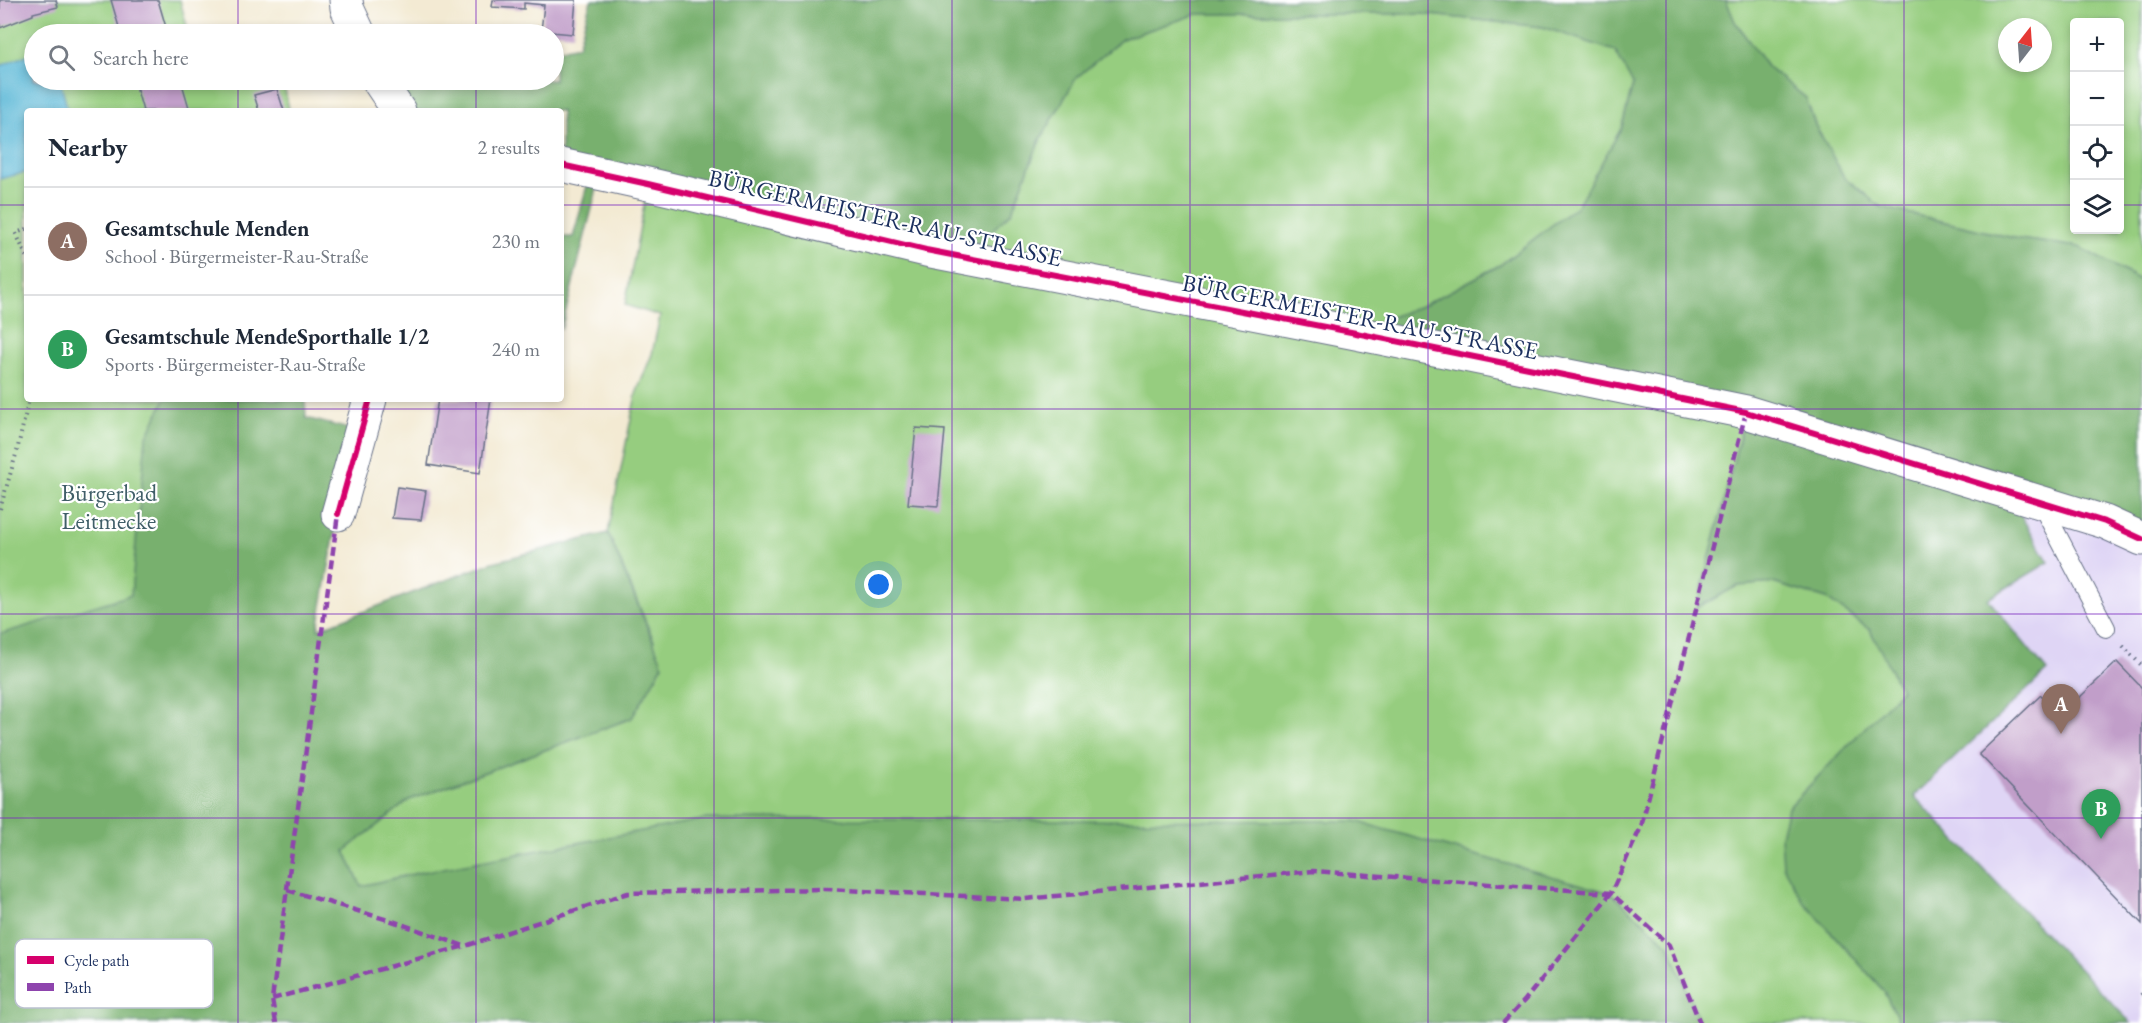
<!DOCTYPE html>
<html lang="en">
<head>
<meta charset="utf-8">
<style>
	body { margin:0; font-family:"EB Garamond",serif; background:#f2f2f3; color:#1f2937 }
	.controls { position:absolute; right:18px; top:18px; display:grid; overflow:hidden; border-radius:6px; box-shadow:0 3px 9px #0003 }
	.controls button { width:54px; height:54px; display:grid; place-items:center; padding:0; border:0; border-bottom:2px solid #e0e1e3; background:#fff; color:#1f2937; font:30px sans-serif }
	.compass { position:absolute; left:1998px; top:18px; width:54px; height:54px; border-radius:50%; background:#fff; box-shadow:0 3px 9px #0003; rotate:17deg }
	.you { position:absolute; left:879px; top:585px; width:21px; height:21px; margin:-15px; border:4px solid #fff; border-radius:50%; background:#1a73e8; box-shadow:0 0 0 9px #1a73e833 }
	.badge { display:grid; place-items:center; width:39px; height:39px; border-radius:50%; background:#2563eb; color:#fff; font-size:20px; font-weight:700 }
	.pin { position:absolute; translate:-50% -50px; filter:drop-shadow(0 2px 3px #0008) }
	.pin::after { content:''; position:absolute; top:32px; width:21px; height:18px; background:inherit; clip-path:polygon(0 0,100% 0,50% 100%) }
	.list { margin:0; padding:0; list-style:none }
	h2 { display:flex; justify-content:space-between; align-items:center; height:78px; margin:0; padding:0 24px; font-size:26px }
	h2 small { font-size:20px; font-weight:400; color:#747a83 }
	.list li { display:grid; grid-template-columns:39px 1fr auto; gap:18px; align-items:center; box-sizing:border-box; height:108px; padding:0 24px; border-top:2px solid #e0e1e3 }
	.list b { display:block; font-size:22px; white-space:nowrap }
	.list p { margin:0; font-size:20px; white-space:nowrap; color:#747a83 }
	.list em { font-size:20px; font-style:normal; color:#747a83 }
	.icon { flex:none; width:33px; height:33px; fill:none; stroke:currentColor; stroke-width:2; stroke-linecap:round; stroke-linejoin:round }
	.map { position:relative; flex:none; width:2142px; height:1023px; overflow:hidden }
	.search { position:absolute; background:#fff; box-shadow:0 3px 9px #0003; left:24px; top:24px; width:540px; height:66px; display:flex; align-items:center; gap:15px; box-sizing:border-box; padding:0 21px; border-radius:33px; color:#747a83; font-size:22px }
	.panel { position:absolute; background:#fff; box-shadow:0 3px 9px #0003; left:24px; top:108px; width:540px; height:294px; border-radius:6px }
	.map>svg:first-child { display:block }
	.built { fill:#dfd5f5 }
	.green { fill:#96cd7f; stroke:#587e6e; stroke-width:1.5; fill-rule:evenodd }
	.forest { fill:#78b06e; stroke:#4a7066; stroke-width:1.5 }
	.water { fill:#57b6d5; stroke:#39729a; stroke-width:1.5 }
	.building { fill:#c19ec9 }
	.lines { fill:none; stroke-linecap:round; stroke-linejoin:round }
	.service-casing { stroke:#677087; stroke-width:20 }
	.minor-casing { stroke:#677087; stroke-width:35 }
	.path { stroke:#677087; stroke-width:4; stroke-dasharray:1.5 4.5; stroke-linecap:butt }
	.service { stroke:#fff; stroke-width:18 }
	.minor { stroke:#fff; stroke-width:33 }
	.quiet { stroke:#8e44ad; stroke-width:4.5; stroke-dasharray:9 4.5; stroke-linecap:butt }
	.cycleway-casing { stroke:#fff; stroke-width:10 }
	.cycleway { stroke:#d6006c; stroke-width:6 }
	.grid { fill:none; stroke:#7b2cbf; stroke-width:1.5; stroke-opacity:0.55 }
	.labels { text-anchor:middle; stroke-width:4.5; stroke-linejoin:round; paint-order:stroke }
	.street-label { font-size:24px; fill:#1b2f5e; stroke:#fff }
	.park-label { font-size:24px; fill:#405e68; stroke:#fff }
	.key { fill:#fff; stroke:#bbc1cf; stroke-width:1.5 }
	.key-label { font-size:16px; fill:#1b2f5e }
</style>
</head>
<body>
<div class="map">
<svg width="2142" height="1023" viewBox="0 0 2142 1023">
	<rect width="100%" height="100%" fill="#fff"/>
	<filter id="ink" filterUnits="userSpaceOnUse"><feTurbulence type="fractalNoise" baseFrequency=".0167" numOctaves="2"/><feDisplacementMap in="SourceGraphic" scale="12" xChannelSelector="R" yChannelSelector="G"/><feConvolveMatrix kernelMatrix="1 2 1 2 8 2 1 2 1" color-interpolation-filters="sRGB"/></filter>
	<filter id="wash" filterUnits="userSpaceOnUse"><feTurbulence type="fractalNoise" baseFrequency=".008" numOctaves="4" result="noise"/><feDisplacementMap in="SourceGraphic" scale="24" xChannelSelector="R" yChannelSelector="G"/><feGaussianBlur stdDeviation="1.35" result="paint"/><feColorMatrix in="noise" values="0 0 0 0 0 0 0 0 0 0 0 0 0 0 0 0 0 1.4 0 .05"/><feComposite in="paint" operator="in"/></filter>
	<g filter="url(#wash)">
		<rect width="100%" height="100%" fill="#f3ead3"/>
		<path class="built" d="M 2007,492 L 2142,539 L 2142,1023 L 2131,1023 L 1914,796 L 2047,671 L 1988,599 Z"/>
		<g class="green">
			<path d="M 0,0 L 180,0 L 189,34 L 34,34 L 34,80 L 283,80 L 289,109 L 287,111 L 27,111 L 27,399 L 277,399 L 278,574 L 0,650 Z"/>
			<path d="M 1726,0 L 2142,0 L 2142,281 L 2079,247 L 2018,239 L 1881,207 L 1844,177 L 1815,125 L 1806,98 L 1768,68 L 1735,22 ZM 2074,22 L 2120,22 L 2120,230 L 2074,230 ZM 2007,27 L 2043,27 L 2043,63 L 2007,63 Z"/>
			<path d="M 1197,14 L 1422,14 L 1543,27 L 1615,51 L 1633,84 L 1622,127 L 1577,206 L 1500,265 L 1424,305 L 1352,332 L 1746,412 L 1697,607 L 1737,586 L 1773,583 L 1827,599 L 1870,630 L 1902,690 L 1788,808 L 1803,901 L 1883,990 L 1900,1023 L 1494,1023 L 422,872 L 361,886 L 345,851 L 409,800 L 632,718 L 654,641 L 608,533 L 636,394 L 652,354 L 660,316 L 625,305 L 648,184 L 1012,211 L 1039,142 L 1076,78 L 1122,39 Z"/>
		</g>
		<g class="forest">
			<path d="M 591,0 L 1726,0 L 1735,22 L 1768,68 L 1806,98 L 1815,125 L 1844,177 L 1881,207 L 2018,239 L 2079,247 L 2142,281 L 2142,539 L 2007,493 L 2049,562 L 1988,599 L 2047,671 L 1914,796 L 2131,1023 L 1900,1023 L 1883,990 L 1803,901 L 1783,866 L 1781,835 L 1788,808 L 1901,690 L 1870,630 L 1827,599 L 1773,583 L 1737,586 L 1697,608 L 1746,412 L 1351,332 L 1424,305 L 1500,265 L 1577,206 L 1622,127 L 1633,84 L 1615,51 L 1543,27 L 1422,14 L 1197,14 L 1122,39 L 1076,78 L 1039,142 L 1012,211 L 978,244 L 601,173 L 561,330 L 561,237 L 573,237 L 591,171 L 561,165 L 561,111 L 399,111 L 380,84 L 402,80 L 554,80 L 554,51 L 578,46 Z"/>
			<path d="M 165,399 L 305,399 L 306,418 L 361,432 L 338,514 L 318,629 L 493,562 L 608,533 L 663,665 L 632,718 L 409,800 L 345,851 L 361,886 L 422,872 L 706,819 L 1355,821 L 1611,893 L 1669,945 L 1700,1023 L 0,1023 L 0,634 L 131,595 L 146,438 Z"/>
		</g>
		<path class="water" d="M 34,52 L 34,80 L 60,80 L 68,111 L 27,111 L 27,172 L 0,179 L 0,66 Z"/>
		<g id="blocks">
			<g class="building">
				<path d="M 0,0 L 56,0 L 58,7 L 33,13 L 33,15 L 0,28 Z"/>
				<path d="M 111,0 L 158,0 L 168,34 L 121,34 Z"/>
				<path d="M 493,0 L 576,0 L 573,34 L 541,31 L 544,5 L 524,3 L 524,9 L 492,7 Z"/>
				<path d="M 134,80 L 181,80 L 190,111 L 143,111 Z"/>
				<path d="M 277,89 L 284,111 L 259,111 L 254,95 Z"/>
				<path d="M 438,399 L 491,399 L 480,473 L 428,465 Z"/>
				<path d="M 916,428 L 945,430 L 938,506 L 908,504 Z"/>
				<path d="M 397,487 L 426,491 L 421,520 L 392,518 Z"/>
				<path d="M 2117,662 L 2142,688 L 2142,924 L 1979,754 L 2041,695 L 2060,716 Z"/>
			</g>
		</g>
	</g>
	<g filter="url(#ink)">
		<use href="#blocks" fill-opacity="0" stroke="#677087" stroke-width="1.5"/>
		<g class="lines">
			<defs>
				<path id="service" d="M 2040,502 L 2106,628"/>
				<g id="minor">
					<path d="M 346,0 L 347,8 L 359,34"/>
					<path d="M 378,80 L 399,111"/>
					<path d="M 561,165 L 648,184 L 926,250 L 1351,332 L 1746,412 L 2105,522 L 2142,539"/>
					<path d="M 338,514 L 370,399"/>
				</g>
			</defs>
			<use href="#service" class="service-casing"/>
			<use href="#minor" class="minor-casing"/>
			<g class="path">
				<path d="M 27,229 L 16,233 L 27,258"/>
				<path d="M 0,509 L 17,451 L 29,399"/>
				<path d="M 2123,646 L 2142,666"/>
				<path d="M 2142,994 L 2140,996 L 2142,998"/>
			</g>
			<use href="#service" class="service"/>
			<use href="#minor" class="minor"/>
			<g class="quiet">
				<path d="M 287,890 L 395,922 L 464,946"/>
				<path d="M 272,999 L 465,946 L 628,893 L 825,889 L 1025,899 L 1313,871 L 1611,893 L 1669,945 L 1700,1023"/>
				<path d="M 276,1023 L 272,999 L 338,514"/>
				<path d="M 1503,1023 L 1525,1000 L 1611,893 L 1641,827 L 1746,412"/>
			</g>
			<defs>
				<g id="cycleway">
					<path d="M 561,165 L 648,184 L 926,250 L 1351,332 L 1746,412 L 2105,522 L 2142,539"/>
					<path d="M 338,514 L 370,399"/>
				</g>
			</defs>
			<use href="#cycleway" class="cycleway-casing"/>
			<use href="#cycleway" class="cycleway"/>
		</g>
	</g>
	<path class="grid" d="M 238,0 L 238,34M 476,0 L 476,34M 714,0 L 714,1023M 952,0 L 952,1023M 1190,0 L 1190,1023M 1428,0 L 1428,1023M 1666,0 L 1666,1023M 1904,0 L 1904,1023M 238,80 L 238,111M 476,80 L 476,111M 0,205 L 27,205M 561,205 L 2074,205M 2120,205 L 2142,205M 238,399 L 238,1023M 476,399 L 476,1023M 0,409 L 2142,409M 0,614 L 2142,614M 0,818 L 2142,818"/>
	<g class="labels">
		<g class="street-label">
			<text transform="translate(885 218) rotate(13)" y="8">BÜRGERMEISTER-RAU-STRASSE</text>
			<text transform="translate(1360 317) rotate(11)" y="8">BÜRGERMEISTER-RAU-STRASSE</text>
		</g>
		<g class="park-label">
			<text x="109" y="501">Bürgerbad<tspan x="109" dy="28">Leitmecke</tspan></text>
		</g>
	</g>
	<rect x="15" y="939" width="198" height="69" rx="9" class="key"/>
	<rect x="27" y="956" width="27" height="8" fill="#d6006c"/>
	<rect x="27" y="983" width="27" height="8" fill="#8e44ad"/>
	<g class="key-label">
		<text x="64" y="966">Cycle path</text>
		<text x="64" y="993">Path</text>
	</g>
</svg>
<div class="controls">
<button>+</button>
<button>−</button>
<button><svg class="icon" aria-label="locate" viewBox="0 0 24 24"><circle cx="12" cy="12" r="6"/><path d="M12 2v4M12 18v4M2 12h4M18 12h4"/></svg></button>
<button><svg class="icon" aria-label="layers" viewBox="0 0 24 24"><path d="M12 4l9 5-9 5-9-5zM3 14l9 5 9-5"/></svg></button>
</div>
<svg class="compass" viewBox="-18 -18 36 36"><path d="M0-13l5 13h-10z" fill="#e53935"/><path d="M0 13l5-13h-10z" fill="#747a83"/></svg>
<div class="you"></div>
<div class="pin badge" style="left:2061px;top:734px;background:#8d6e63">A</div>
<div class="pin badge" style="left:2101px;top:839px;background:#2e9e5b">B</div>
<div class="search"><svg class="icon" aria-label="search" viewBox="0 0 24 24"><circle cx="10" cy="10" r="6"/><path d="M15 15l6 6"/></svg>Search here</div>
<section class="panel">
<h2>Nearby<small>2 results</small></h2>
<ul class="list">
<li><span class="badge" style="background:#8d6e63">A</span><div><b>Gesamtschule Menden</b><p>School · Bürgermeister-Rau-Straße</p></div><em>230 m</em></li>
<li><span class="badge" style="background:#2e9e5b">B</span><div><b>Gesamtschule MendeSporthalle 1/2</b><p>Sports · Bürgermeister-Rau-Straße</p></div><em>240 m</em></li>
</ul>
</section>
</div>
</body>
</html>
